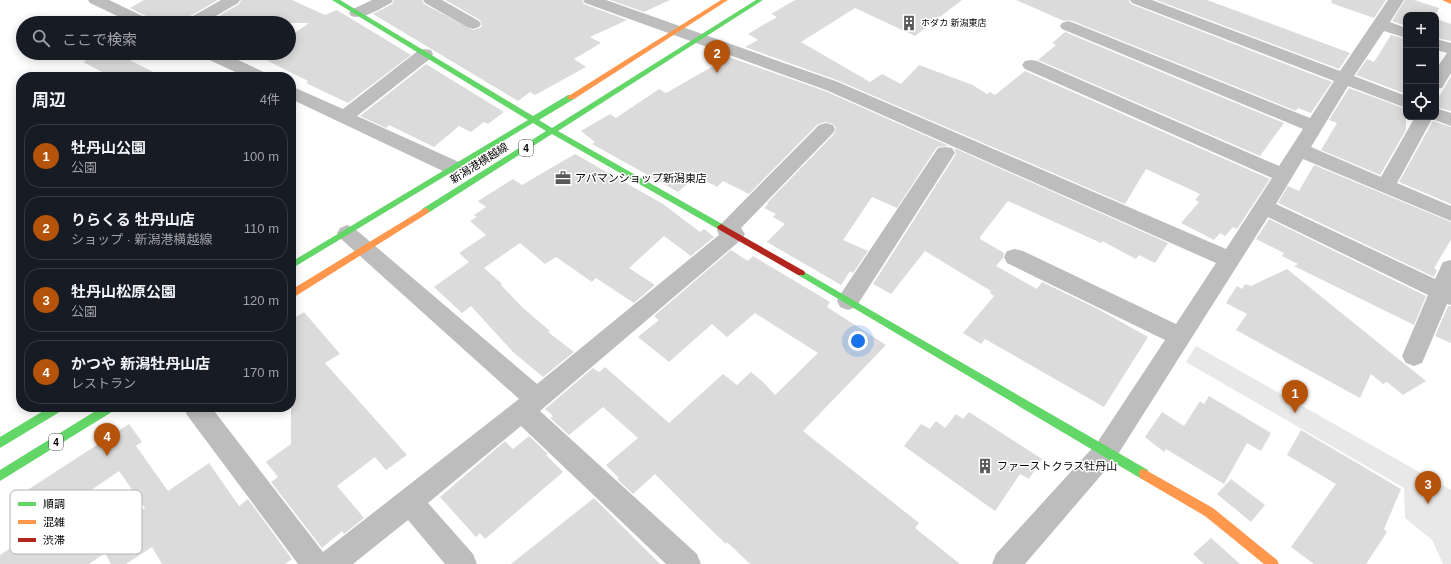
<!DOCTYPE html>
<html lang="ja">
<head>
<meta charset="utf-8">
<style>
	body { margin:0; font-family:Arial,"Noto Sans JP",sans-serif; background:#20242c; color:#f1f3f6 }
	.controls { position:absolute; right:12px; top:12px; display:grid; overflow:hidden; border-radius:8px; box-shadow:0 2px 10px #0003 }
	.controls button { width:36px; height:36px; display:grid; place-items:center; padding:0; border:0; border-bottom:1px solid #363941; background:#171b24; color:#f1f3f6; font:20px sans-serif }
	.you { position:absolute; left:858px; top:341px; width:14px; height:14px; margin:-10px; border:3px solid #fff; border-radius:50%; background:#1a73e8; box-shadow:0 0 0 6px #1a73e833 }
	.badge { display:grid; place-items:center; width:26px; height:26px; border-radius:50%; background:#b45309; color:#fff; font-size:13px; font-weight:700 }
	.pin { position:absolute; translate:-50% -33px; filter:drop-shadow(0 1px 2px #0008) }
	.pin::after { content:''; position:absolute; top:21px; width:14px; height:12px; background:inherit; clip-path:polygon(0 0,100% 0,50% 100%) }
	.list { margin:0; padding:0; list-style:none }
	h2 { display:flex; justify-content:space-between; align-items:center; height:52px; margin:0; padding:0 16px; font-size:17px }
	h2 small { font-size:13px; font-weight:400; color:#9ea1a6 }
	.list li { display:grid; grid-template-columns:26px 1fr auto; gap:12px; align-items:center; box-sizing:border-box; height:64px; margin:0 8px 8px; padding:0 8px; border:1px solid #363941; border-radius:16px }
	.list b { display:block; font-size:15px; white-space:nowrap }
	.list p { margin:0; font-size:13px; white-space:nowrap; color:#9ea1a6 }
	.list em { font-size:13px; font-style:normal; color:#9ea1a6 }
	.icon { flex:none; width:22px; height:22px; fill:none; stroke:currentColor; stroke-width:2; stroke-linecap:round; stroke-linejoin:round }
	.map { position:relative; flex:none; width:1451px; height:564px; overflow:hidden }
	.search { position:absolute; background:#171b24; box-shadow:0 2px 10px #0003; left:16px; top:16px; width:280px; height:44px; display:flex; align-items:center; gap:10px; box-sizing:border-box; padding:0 14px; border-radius:22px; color:#9ea1a6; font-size:15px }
	.panel { position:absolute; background:#171b24; box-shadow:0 2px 10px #0003; left:16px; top:72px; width:280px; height:340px; border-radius:16px }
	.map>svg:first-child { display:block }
	.green { fill:#e8e8e8 }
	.building { fill:#dbdbdb; fill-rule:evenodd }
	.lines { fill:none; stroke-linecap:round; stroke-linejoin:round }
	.street { fill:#bdbdbd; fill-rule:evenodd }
	.fast { fill:#63d668; fill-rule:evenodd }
	.slow { fill:#ff974d; fill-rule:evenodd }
	.jam { fill:#b3261e; fill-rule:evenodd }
	.labels { text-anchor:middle; stroke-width:3; stroke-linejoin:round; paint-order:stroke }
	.far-poi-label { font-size:9px; fill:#000; stroke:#fff; text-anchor:start }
	.shield { fill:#fff; stroke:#4c4c4c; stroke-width:1 }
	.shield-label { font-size:10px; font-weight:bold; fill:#000 }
	.street-label { font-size:11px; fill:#000; stroke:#fff }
	.poi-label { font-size:11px; fill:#000; stroke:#fff; text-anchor:start }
	.key { fill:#fff; stroke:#b2b2b2; stroke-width:1 }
	.key-label { font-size:11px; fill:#000 }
</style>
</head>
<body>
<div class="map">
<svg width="1451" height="564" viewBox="0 0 1451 564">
	<rect width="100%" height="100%" fill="#fff"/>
	<path class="green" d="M 1196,346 L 1451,490 L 1451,564 L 1443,564 L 1432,540 L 1405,518 L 1404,488 L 1186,362 Z"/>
	<g class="building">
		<path d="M 144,0 L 218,0 L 185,19 L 183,23 L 154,23 L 152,19 L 130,8 Z"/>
		<path d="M 241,0 L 292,0 L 325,15 L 337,10 L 411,55 L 348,103 L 306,83 L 308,81 L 260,57 L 266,53 L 289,53 L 289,37 L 309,23 L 207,23 L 239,4 Z"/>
		<path d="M 394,0 L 422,0 L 424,4 L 473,30 L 480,28 L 482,25 L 480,20 L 445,0 L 582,0 L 584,4 L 627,20 L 590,37 L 601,43 L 574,59 L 586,67 L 535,95 L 530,92 L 518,101 L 373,14 L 392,4 Z"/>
		<path d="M 610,0 L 670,0 L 644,12 Z"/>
		<path d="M 795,0 L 962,0 L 915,36 L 855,8 L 801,42 L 870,82 L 882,74 L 901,84 L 919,65 L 970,84 L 971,84 L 987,94 L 990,92 L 995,95 L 1025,71 L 1270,179 L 1237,229 L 1233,227 L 1225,236 L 1220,233 L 1214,240 L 1181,223 L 1199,202 L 1195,200 L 1200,194 L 1146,169 L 1125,204 L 839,81 L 745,47 L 758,40 L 748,34 L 777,17 L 771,14 Z"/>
		<path d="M 1016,0 L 1129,0 L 1131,4 L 1332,82 L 1311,113 L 1298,108 L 1296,111 L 1075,22 L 1068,20 L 1064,21 Z"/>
		<path d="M 1156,0 L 1207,0 L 1350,53 L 1339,69 Z"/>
		<path d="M 1332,0 L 1386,0 L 1374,18 L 1331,3 Z"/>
		<path d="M 1405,0 L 1414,0 L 1439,8 L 1436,15 L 1406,15 L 1406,26 L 1392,21 Z"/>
		<path d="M 115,17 L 129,23 L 104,23 Z"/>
		<path d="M 1436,19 L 1451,24 L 1451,41 L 1436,38 Z"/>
		<path d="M 1065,32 L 1284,123 L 1260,156 L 1038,60 L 1056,45 L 1052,43 Z"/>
		<path d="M 1391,35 L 1406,39 L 1406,94 L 1356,75 L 1367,59 L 1374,62 Z"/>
		<path d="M 100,53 L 116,53 L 163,77 L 112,77 L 83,62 Z"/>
		<path d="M 729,57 L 825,91 L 949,146 L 937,147 L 897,208 L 872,197 L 843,240 L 868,251 L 853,273 L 850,271 L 841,285 L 767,242 L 785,224 L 773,217 L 776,214 L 764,208 L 768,204 L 767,203 L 834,134 L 836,128 L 833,124 L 826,122 L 818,124 L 749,194 L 723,181 L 717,187 L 696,176 L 678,192 L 592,144 L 595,142 L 581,131 L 610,114 L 616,118 L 659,89 L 666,93 Z"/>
		<path d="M 426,64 L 504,112 L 488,124 L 484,122 L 471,132 L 459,126 L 434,147 L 389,125 L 386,128 L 360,116 Z"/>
		<path d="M 1451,76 L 1451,111 L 1436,107 L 1436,102 Z"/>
		<path d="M 1349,88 L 1406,109 L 1406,130 L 1380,175 L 1321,150 L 1337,123 L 1329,120 Z"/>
		<path d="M 1433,121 L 1451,127 L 1451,204 L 1399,182 Z"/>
		<path d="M 954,148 L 1168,243 L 1155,263 L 1139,255 L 1136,259 L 1102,241 L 1101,243 L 1008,201 L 980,237 L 980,239 L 1004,253 L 1003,258 L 996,266 L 1037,289 L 1042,282 L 1098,309 L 1148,337 L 1104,407 L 985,339 L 981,344 L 963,333 L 994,296 L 990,293 L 991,291 L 925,251 L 891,294 L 873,284 L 956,154 Z"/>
		<path d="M 575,154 L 663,204 L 700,232 L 704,229 L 714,237 L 691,256 L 664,236 L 629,268 L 655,285 L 634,303 L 596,278 L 592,282 L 556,257 L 545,264 L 520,243 L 484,268 L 502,284 L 501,285 L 522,307 L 550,331 L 548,332 L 574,352 L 543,377 L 513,352 L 471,306 L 462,313 L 434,287 L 469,262 L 459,253 L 486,235 L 470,221 L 477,217 L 474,215 L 486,207 L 478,201 L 513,179 L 522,185 Z"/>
		<path d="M 1314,165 L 1451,222 L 1451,240 L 1434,268 L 1437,270 L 1434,277 L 1278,203 L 1288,186 L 1299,191 Z"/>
		<path d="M 1269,219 L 1426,296 L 1414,325 L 1294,266 L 1298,264 L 1282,256 L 1284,253 L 1256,239 Z"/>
		<path d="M 731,250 L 748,261 L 753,256 L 830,302 L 827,307 L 886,345 L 803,431 L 919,523 L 915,528 L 960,564 L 750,564 L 727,542 L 726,544 L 700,519 L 655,474 L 633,494 L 617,479 L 619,478 L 606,465 L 638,438 L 603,407 L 569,435 L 550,418 L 553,416 L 545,409 L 593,368 L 599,372 L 605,367 L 669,423 L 723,374 L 737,385 L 751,372 L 763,382 L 775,395 L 818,353 L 755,313 L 727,337 L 712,324 L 669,362 L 638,337 L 659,320 L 654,316 Z"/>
		<path d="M 1287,269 L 1391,353 L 1426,381 L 1403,395 L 1387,382 L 1383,384 L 1371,374 L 1360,398 L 1236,330 L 1247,314 L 1226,303 L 1237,286 L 1242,289 L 1245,284 L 1251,286 Z"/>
		<path d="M 1448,306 L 1451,306 L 1451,343 L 1435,336 Z"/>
		<path d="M 304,312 L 340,354 L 325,363 L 407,455 L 386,470 L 375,457 L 337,486 L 364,518 L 344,534 L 342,531 L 322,548 L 271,482 L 278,477 L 266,462 L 291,444 L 291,320 Z"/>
		<path d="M 1209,396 L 1271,433 L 1261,451 L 1247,443 L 1224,484 L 1166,449 L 1164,452 L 1145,437 L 1162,412 L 1184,426 L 1200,401 L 1204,404 Z"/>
		<path d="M 969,412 L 1042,459 L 1029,479 L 1020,474 L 995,511 L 904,446 L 921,424 L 930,429 L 936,421 L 945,428 L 956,414 L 963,419 Z"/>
		<path d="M 129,424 L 142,442 L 136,446 L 168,491 L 209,463 L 239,506 L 248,499 L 292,559 L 285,564 L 162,564 L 152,547 L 126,564 L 111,564 L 105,553 L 89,564 L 0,564 L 0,555 L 46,525 L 26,491 ZM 119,471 L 145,508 L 111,530 L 87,493 Z"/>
		<path d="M 1301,430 L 1401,489 L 1384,529 L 1387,532 L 1366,564 L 1314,564 L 1291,547 L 1336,484 L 1287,455 Z"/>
		<path d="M 529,436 L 548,454 L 546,455 L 563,472 L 485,539 L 480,533 L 476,537 L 440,497 L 505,441 L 513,449 Z"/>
		<path d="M 1231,479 L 1265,505 L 1251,522 L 1217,494 Z"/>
		<path d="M 594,498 L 660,564 L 511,564 Z"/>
		<path d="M 1211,538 L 1240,564 L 1204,564 L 1193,554 Z"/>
	</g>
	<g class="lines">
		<g class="street">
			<path d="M 88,0 L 109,0 L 151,20 L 153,23 L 132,23 L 90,3 Z"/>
			<path d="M 221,0 L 240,0 L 238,3 L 204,23 L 184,23 L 186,20 Z"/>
			<path d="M 372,0 L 393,0 L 391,3 C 379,9 364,20 351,16 L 349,13 L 351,10 Z"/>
			<path d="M 423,0 L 442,0 L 479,21 L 481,24 L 479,27 L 473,29 L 467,27 L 425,3 Z"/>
			<path d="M 583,0 L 606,0 L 838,82 L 1226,249 L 1272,178 L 1025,69 L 1022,65 L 1025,61 L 1031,60 L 1037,61 L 1279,166 L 1303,129 L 1062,29 L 1060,26 L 1062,23 L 1068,21 L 1074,23 L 1310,118 L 1334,81 L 1132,3 L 1130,0 L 1152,0 L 1340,71 L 1388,0 L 1404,0 L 1390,22 L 1406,28 L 1406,38 L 1384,31 L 1354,76 L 1406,96 L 1406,108 L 1348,86 L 1311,147 L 1381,177 L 1415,117 L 1436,117 L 1436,108 L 1451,113 L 1451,126 L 1432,119 L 1397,183 L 1451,206 L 1451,221 L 1303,159 L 1276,204 L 1435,279 L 1443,262 L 1451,260 L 1451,305 L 1447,304 L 1422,363 L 1414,366 L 1406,363 L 1402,356 L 1428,295 L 1268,217 L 1115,459 L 1025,564 L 992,564 L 996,554 L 1097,443 L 1165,340 L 1007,263 L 1004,257 L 1007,251 L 1015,249 L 1023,251 L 1176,324 L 1216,263 L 826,90 L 585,3 Z"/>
			<path d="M 1436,39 L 1451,43 L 1451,73 L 1442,88 L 1436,89 L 1436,69 L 1447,53 L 1436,50 Z"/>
			<path d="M 425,49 L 431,50 L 433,54 L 431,58 L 357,116 L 461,163 L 464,168 L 461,173 L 454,175 L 447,173 L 291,99 L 291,86 L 343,109 L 419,50 Z"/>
			<path d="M 201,53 L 223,53 L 266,73 L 269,77 L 246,77 L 203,57 Z"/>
			<path d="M 826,123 L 833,125 L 835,129 L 833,133 L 741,228 L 745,234 L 742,239 L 540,411 L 697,554 L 701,564 L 666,564 L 521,426 L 428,503 L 473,554 L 477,564 L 445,564 L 408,520 L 353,564 L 298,564 L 187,415 L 184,407 L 211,407 L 323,552 L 519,399 L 340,238 L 337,233 L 340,228 L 347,225 L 354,228 L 537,384 L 719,235 L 717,230 L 720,225 L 819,125 Z"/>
			<path d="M 945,147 L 952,148 L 955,153 L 856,307 L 848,310 L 840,307 L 837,301 L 840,295 L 938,148 Z"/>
		</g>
		<g class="fast">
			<path d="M 332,0 L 340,0 L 533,116 L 568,95 L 574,95 L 574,99 L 539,120 L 552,128 L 756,0 L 763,0 L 558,131 L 724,225 L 725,227 L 724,229 L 718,229 L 552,134 L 428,213 L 422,213 L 421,211 L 422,209 L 546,131 L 533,123 L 291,269 L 291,262 L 528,120 Z"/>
			<path d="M 801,270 L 1148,470 L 1149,474 L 1148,478 L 1144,479 L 1140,478 L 798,275 L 797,273 L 798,271 Z"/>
			<path d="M 50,407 L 64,407 L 63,410 L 0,448 L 0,437 Z"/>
			<path d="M 102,407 L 116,407 L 115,410 L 0,481 L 0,470 Z"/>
		</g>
		<g class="slow">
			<path d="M 721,0 L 728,0 L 574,99 L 568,99 L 567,97 Z"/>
			<path d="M 1442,0 L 1451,0 L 1451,4 Z"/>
			<path d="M 425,208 L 428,209 L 429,211 L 428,213 L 291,299 L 291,290 Z"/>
			<path d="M 1144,469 L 1213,508 L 1277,560 L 1279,564 L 1264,564 L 1205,516 L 1140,478 L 1139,474 L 1140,470 Z"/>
		</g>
		<path class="jam" d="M 721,224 L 804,271 L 805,273 L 804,275 L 798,275 L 718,229 L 717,227 Z"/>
	</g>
	<defs>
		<symbol id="building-bare" viewBox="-9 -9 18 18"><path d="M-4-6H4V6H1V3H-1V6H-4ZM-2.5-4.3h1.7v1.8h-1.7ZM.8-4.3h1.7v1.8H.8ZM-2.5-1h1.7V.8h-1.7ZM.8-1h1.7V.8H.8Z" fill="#595959" stroke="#fff" stroke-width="2.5" paint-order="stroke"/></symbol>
		<symbol id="office-bare" viewBox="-9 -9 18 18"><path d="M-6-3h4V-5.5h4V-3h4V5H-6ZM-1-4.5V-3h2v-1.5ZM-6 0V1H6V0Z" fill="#595959" stroke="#fff" stroke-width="2.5" paint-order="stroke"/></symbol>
	</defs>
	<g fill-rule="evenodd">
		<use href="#building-bare" x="898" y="12" width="22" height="22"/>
		<use href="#office-bare" x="552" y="167" width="22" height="22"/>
		<use href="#building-bare" x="974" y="455" width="22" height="22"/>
	</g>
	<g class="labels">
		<g class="far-poi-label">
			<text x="921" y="26">ホダカ 新潟東店</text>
		</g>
		<g class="shield">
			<rect x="519" y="140" width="14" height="16" rx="3"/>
			<rect x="49" y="434" width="14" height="16" rx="3"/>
		</g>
		<g class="shield-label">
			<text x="526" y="152">4</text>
			<text x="56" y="446">4</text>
		</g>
		<g class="street-label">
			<text transform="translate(479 163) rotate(-32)" y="4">新潟港横越線</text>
		</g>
		<g class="poi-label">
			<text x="575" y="182">アパマンショップ新潟東店</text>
			<text x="997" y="470">ファーストクラス牡丹山</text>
		</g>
	</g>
	<rect x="10" y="490" width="132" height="64" rx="6" class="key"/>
	<rect x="18" y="502" width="18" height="4" fill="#63d668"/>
	<rect x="18" y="520" width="18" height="4" fill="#ff974d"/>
	<rect x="18" y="538" width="18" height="4" fill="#b3261e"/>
	<g class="key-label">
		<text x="43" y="508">順調</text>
		<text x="43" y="526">混雑</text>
		<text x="43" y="544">渋滞</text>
	</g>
</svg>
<div class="controls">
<button>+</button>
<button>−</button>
<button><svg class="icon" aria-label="locate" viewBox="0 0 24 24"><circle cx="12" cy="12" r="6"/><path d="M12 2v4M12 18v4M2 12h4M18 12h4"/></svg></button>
</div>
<div class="you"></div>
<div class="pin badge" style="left:1295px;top:413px">1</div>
<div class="pin badge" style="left:717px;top:73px">2</div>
<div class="pin badge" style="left:1428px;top:504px">3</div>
<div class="pin badge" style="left:107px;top:456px">4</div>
<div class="search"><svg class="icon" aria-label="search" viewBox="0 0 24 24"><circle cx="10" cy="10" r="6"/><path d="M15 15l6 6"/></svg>ここで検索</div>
<section class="panel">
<h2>周辺<small>4件</small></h2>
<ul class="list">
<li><span class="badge">1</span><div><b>牡丹山公園</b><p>公園</p></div><em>100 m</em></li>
<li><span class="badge">2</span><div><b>りらくる 牡丹山店</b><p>ショップ · 新潟港横越線</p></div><em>110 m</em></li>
<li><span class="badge">3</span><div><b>牡丹山松原公園</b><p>公園</p></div><em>120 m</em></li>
<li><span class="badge">4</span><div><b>かつや 新潟牡丹山店</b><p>レストラン</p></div><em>170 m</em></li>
</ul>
</section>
</div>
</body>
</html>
